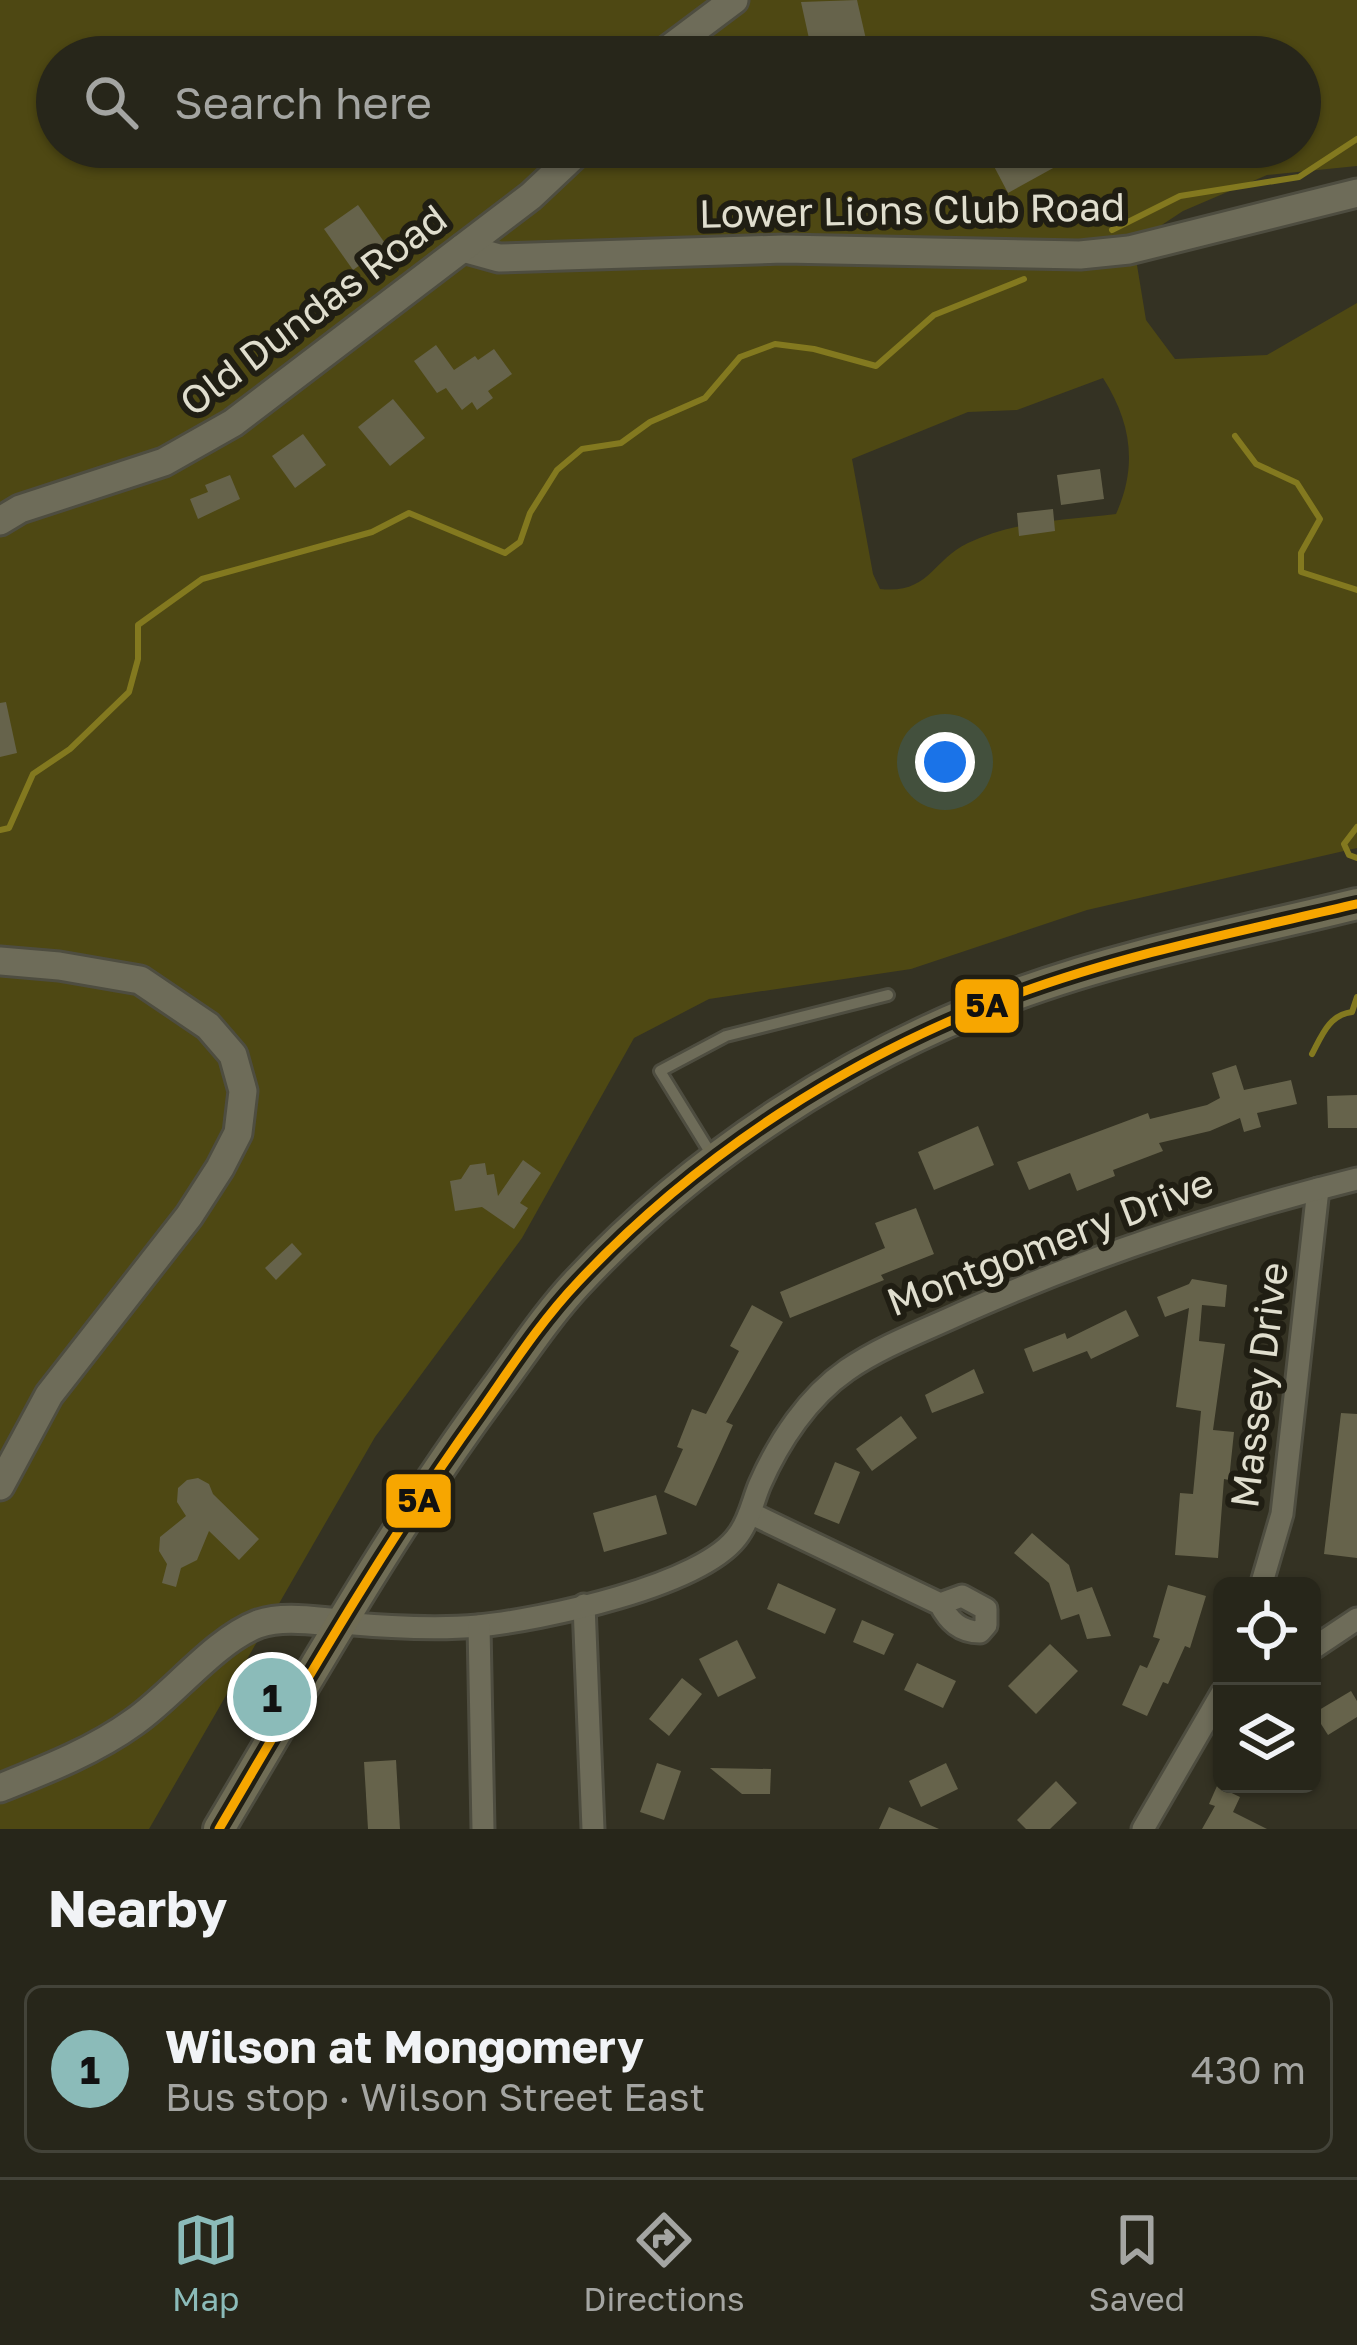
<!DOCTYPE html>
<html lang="en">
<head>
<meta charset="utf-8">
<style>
	body { margin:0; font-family:"Golos Text",sans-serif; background:#333227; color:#f1f3f6 }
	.controls { position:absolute; right:36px; bottom:36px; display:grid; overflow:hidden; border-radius:18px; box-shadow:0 3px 9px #0004 }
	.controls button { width:108px; height:108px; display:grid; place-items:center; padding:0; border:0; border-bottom:3px solid #434339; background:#27261a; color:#f1f3f6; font:60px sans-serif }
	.you { position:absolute; left:945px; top:762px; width:42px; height:42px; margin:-30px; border:9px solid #fff; border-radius:50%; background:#1a73e8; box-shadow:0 0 0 18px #1a73e833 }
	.badge { display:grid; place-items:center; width:78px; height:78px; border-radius:50%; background:#8bbbb9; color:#111; font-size:39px; font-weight:700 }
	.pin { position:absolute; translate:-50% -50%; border:6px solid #fff; box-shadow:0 3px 12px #0006 }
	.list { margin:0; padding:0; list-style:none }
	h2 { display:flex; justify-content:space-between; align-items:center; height:156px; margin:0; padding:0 48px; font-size:51px }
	h2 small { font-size:39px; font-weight:400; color:#a4a5a2 }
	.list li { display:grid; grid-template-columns:78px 1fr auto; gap:36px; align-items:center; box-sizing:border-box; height:168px; margin:0 24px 24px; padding:0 24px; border:3px solid #434339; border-radius:18px }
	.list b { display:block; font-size:45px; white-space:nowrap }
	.list p { margin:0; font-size:39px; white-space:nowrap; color:#a4a5a2 }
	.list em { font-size:39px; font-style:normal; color:#a4a5a2 }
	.icon { flex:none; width:66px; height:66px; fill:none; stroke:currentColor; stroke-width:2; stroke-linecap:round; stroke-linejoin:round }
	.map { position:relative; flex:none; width:1357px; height:1829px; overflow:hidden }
	.search { position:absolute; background:#27261a; box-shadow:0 3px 9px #0004; left:36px; right:36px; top:36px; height:132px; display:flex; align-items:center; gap:30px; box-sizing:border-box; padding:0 42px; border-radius:66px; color:#a4a5a2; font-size:45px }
	.sheet { height:348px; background:#27261a }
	nav { display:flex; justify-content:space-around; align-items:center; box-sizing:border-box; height:168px; border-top:3px solid #434339; background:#27261a; font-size:33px; color:#a4a5a2 }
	nav a { display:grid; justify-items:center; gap:6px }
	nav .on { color:#8bbbb9 }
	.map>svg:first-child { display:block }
	.green { fill:#4e4813; fill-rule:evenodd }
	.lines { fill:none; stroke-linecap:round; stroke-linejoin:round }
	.stream { stroke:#83791f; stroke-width:6 }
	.building { fill:#66634b }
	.service-casing { stroke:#4e4d40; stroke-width:16 }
	.minor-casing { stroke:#4e4d40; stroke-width:27 }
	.tertiary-casing { stroke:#4e4d40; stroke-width:33 }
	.secondary-casing { stroke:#4e4d40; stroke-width:36 }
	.service { stroke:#6e6c59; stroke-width:10 }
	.minor { stroke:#6e6c59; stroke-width:21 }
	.tertiary { stroke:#6e6c59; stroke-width:27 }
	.secondary { stroke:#706d56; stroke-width:30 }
	.bus-1-casing { stroke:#201e13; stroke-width:18 }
	.bus-1 { stroke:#f7a600; stroke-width:9 }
	.labels { text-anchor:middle; stroke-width:12; stroke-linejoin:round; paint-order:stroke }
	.street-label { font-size:39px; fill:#e0dece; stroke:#201e13 }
	.line-badge { stroke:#201e13; stroke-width:4.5 }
	.pale-badge-label { font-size:33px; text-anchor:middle; font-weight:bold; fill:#111 }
</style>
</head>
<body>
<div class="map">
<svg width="1357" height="1829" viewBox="0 0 1357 1829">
	<rect width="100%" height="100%" fill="#343223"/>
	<path class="green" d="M 0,0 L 1357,0 L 1357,166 L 1267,175 L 1183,211 L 1142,238 L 1135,253 L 1146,320 L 1175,359 L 1267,355 L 1357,303 L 1357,848 L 1087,910 L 911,969 L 709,999 L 634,1038 L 522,1238 L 375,1437 L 149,1829 L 0,1829 ZM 57,57 L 1300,57 L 1300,147 L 57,147 ZM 1103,378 C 1131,422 1138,465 1116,514 C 1065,520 1014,521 968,543 C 931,561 930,594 880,589 L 873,574 L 852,459 L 968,412 L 1017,410 Z"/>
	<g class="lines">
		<g class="stream">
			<path d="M 1112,230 L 1180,196 L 1299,177 L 1357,139"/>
			<path d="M 1235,436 L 1256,464 L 1297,483 L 1320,519 L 1301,553 L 1301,572 L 1357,590"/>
			<path d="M 1357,827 L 1344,844 L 1349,855 L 1357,858"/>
			<path d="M 0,830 L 9,828 L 33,774 L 70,749 L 129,692 L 138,659 L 138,625 L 202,579 L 372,532 L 409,513 L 505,553 L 520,542 L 530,513 L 557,470 L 582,449 L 621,443 L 650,422 L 705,398 L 740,357 L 775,344 L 814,349 L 876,366 L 934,315 L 1024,279"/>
			<path d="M 1312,1054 C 1322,1035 1329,1015 1352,1012 L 1357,997"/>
		</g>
	</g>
	<g class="building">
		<path d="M 857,0 L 868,48 L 813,57 L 801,2 Z"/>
		<path d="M 998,147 L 1045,147 L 1055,167 L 1008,193 L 987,153 Z"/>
		<path d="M 358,205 L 387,246 L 353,270 L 324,229 Z"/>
		<path d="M 436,345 L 454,370 L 475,356 L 478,360 L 494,349 L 512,374 L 488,391 L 493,398 L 477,410 L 472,402 L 462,410 L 446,388 L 437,393 L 414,361 Z"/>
		<path d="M 393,399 L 425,438 L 390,466 L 358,427 Z"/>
		<path d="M 303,434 L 326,465 L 295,488 L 272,456 Z"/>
		<path d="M 1100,469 L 1104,499 L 1061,505 L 1057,475 Z"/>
		<path d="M 230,475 L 240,499 L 198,519 L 190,499 L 208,492 L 205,485 Z"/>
		<path d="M 1053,509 L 1055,531 L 1019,536 L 1017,513 Z"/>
		<path d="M 6,702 L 17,753 L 0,757 L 0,703 Z"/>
		<path d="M 1236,1065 L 1244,1090 L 1291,1080 L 1297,1104 L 1257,1113 L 1261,1127 L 1244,1132 L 1240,1118 L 1210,1131 L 1159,1143 L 1163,1151 L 1113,1170 L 1115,1176 L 1077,1191 L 1070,1173 L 1029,1190 L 1017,1162 L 1148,1113 L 1150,1119 L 1207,1105 L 1220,1098 L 1212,1073 Z"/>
		<path d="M 1357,1095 L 1357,1128 L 1328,1128 L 1327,1096 Z"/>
		<path d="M 978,1126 L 994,1165 L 934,1190 L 918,1152 Z"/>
		<path d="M 523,1160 L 541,1173 L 520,1203 L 528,1208 L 514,1229 L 482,1207 L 455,1211 L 450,1181 L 461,1179 L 470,1165 L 485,1163 L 487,1175 L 494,1174 L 498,1196 Z"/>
		<path d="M 916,1208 L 934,1254 L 881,1275 L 884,1280 L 790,1318 L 780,1292 L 885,1248 L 875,1223 Z"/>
		<path d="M 292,1243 L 302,1254 L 276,1280 L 265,1268 Z"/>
		<path d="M 1192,1279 L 1227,1285 L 1225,1307 L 1202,1305 L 1199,1341 L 1225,1344 L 1213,1430 L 1234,1432 L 1229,1480 L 1224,1479 L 1218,1558 L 1175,1555 L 1180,1493 L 1193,1494 L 1201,1411 L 1176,1407 L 1189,1308 L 1165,1317 L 1157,1297 L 1189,1284 Z"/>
		<path d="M 752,1305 L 783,1322 L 726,1422 L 733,1425 L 696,1506 L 664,1492 L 683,1449 L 677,1447 L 692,1409 L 706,1414 L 739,1351 L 730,1346 Z"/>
		<path d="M 1126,1310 L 1139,1336 L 1091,1359 L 1087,1351 L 1033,1372 L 1024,1349 L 1065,1333 L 1067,1339 Z"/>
		<path d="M 974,1369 L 984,1393 L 932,1413 L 925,1395 Z"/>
		<path d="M 1341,1413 L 1357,1414 L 1357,1558 L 1324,1554 Z"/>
		<path d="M 901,1416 L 917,1438 L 872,1471 L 856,1449 Z"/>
		<path d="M 835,1462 L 860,1472 L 839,1524 L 814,1514 Z"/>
		<path d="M 198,1478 L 209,1484 L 213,1494 L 259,1539 L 239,1560 L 209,1531 L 197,1560 L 181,1568 L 176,1587 L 162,1583 L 167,1564 L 159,1551 L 160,1537 L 186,1516 L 177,1502 L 178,1488 L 187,1480 Z"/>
		<path d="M 656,1495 L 667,1534 L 604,1552 L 593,1513 Z"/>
		<path d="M 1032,1533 L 1069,1565 L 1077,1592 L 1092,1587 L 1111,1636 L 1087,1639 L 1079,1614 L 1061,1620 L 1049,1583 L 1014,1553 Z"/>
		<path d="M 778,1583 L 836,1609 L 825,1634 L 767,1609 Z"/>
		<path d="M 1168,1585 L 1206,1596 L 1190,1648 L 1185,1646 L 1168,1684 L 1163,1682 L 1147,1716 L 1122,1705 L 1140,1665 L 1147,1668 L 1160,1639 L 1153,1637 Z"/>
		<path d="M 862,1620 L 894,1634 L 884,1655 L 853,1642 Z"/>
		<path d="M 737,1640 L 756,1678 L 718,1697 L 699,1659 Z"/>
		<path d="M 1050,1644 L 1078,1671 L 1036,1714 L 1008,1686 Z"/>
		<path d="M 917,1663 L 956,1681 L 943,1708 L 904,1690 Z"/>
		<path d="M 682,1678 L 702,1694 L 669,1736 L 649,1719 Z"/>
		<path d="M 1351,1691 L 1357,1701 L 1357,1717 L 1328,1735 L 1314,1713 Z"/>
		<path d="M 396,1760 L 400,1829 L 368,1829 L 364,1762 Z"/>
		<path d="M 657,1763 L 681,1771 L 664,1820 L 640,1812 Z"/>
		<path d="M 946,1763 L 958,1789 L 921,1807 L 909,1781 Z"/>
		<path d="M 710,1768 L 771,1769 L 770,1794 L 742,1794 Z"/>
		<path d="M 1056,1781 L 1077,1803 L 1050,1829 L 1026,1829 L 1017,1820 Z"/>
		<path d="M 1217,1786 L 1240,1797 L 1233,1812 L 1267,1829 L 1202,1829 L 1215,1806 L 1209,1804 Z"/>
		<path d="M 889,1807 L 939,1829 L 879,1829 Z"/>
	</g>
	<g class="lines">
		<defs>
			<path id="service" d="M 713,1157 L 660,1071 L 726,1036 L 888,995"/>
			<g id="minor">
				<path d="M 750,1513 L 940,1604 C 949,1621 960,1632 980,1632 L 986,1625 L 986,1609 L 962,1596 L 940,1604"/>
				<path d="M 1261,1586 L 1282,1514 L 1318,1189"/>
				<path d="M 584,1605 L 593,1829"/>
				<path d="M 342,1623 C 387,1627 433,1630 478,1626 C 539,1620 705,1586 739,1534 C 750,1519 753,1500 760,1484 C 779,1441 808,1397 847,1370 C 882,1346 923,1331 962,1313 C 1090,1256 1221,1213 1357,1179"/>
				<path d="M 479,1626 L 483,1829"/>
				<path d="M 1312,1649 L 1357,1619"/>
				<path d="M 1143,1829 L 1222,1693"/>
			</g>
			<g id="tertiary">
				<path d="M 658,57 L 734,0"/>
				<path d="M 463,248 L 499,258 L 784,249 L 1080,255 L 1129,250 L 1357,193"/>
				<path d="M 0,521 L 20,509 L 164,462 L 233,423 L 531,196 L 583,147"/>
				<path d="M 0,961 L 59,966 L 140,980 L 208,1026 L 233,1055 L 243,1091 L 238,1133 L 220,1168 L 189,1216 L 49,1395 L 0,1486"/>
				<path d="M 0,1788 C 45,1770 94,1751 134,1722 C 173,1695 214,1641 258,1624 C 283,1615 316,1621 342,1623"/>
			</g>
			<path id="secondary" d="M 219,1829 C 307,1681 392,1529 495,1390 C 521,1355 547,1315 578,1282 C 697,1155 851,1055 1014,995 C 1125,954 1243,932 1357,904"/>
		</defs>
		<use href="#service" class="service-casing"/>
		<use href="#minor" class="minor-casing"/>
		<use href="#tertiary" class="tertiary-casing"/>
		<use href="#secondary" class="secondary-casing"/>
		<use href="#service" class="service"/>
		<use href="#minor" class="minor"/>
		<use href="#tertiary" class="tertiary"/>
		<use href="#secondary" class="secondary"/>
		<defs>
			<path id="bus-1" d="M 219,1829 C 302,1688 383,1546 479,1413 C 510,1369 540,1322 578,1282 C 698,1154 850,1056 1014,995 C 1125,954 1242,931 1357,904"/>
		</defs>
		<use href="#bus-1" class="bus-1-casing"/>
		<use href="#bus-1" class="bus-1"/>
	</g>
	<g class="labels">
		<g class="street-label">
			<text transform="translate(912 210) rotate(-1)" y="14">Lower Lions Club Road</text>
			<text transform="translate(313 310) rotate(-37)" y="14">Old Dundas Road</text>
			<text transform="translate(1050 1242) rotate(-21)" y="14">Montgomery Drive</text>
			<text transform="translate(1259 1385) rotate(-83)" y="14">Massey Drive</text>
		</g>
	</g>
	<g class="line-badge">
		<rect x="953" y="977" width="68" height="58" rx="12" fill="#f7a600"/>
		<rect x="384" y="1472" width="69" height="58" rx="12" fill="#f7a600"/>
	</g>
	<g class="pale-badge-label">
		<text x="987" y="1017">5A</text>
		<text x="419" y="1512">5A</text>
	</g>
</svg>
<div class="controls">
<button><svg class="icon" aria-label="locate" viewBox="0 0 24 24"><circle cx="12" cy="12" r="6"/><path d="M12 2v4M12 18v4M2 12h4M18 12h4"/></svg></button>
<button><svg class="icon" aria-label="layers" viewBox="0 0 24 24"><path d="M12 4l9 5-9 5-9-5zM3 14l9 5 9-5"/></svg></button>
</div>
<div class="you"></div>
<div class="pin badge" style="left:272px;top:1697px">1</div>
<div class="search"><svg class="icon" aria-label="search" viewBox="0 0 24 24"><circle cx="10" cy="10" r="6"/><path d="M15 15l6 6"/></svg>Search here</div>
</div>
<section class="sheet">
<h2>Nearby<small></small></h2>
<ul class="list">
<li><span class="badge">1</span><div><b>Wilson at Mongomery</b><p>Bus stop · Wilson Street East</p></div><em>430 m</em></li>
</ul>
</section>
<nav>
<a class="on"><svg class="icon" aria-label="map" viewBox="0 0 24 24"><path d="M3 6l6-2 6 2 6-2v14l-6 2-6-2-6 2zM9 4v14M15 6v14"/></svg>Map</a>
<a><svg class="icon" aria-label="directions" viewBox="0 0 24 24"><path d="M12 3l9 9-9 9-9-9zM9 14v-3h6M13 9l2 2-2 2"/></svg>Directions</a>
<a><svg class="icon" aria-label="saved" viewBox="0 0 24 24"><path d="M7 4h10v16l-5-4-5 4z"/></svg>Saved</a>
</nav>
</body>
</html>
